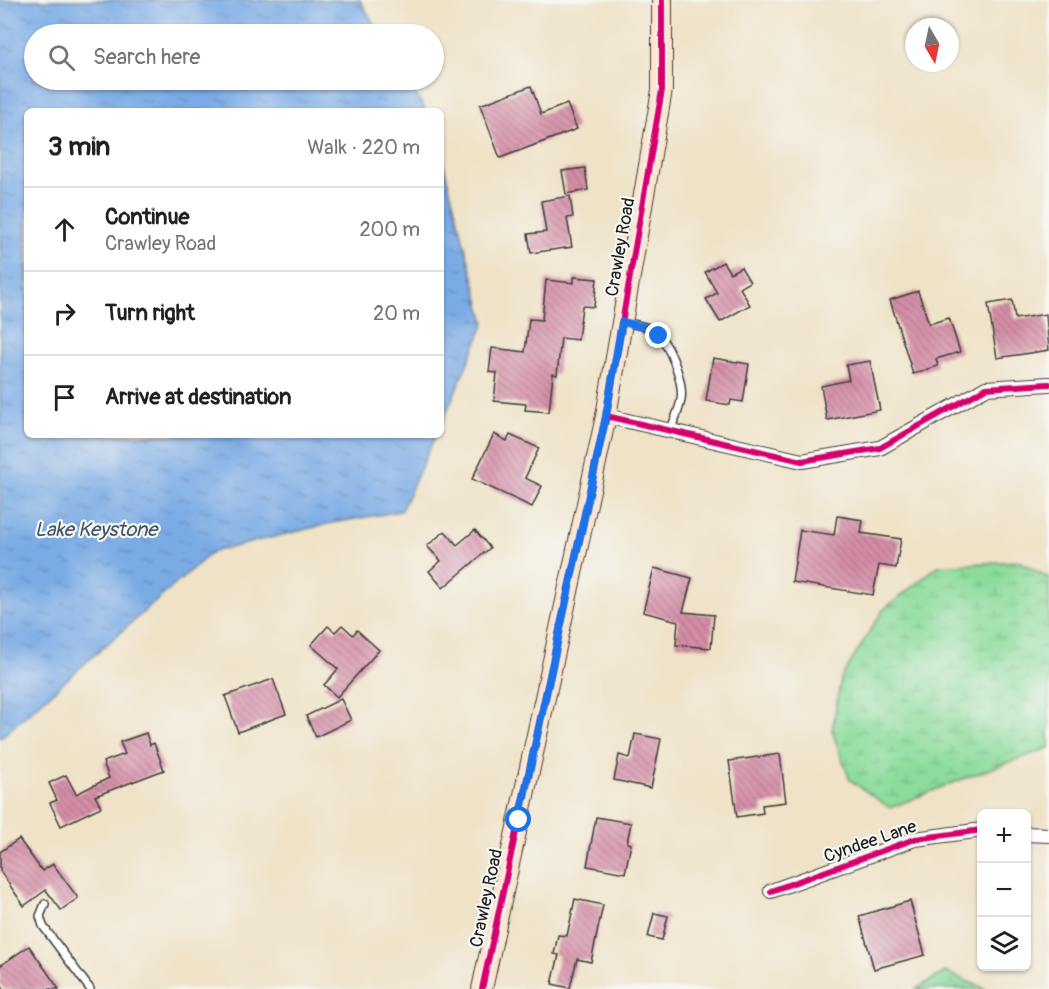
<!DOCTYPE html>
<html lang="en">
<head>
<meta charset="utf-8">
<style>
	body { margin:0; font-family:Pangolin,sans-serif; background:#f2f2f2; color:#202124 }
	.controls { position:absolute; right:18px; bottom:18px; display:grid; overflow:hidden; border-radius:9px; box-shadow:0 2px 4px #0004 }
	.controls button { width:54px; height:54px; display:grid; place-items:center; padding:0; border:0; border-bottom:2px solid #e0e0e0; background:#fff; color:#202124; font:30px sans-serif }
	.compass { position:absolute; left:905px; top:18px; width:54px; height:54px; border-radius:50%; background:#fff; box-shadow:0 2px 4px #0004; rotate:171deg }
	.stop { position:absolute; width:18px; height:18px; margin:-14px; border:4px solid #1a73e8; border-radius:50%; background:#fff }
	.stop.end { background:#1a73e8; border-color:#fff; box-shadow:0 2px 6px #0008 }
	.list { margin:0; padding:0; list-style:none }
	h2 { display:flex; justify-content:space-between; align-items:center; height:78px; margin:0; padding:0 24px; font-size:26px }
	h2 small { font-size:20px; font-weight:400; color:#757577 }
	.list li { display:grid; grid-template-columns:39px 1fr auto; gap:18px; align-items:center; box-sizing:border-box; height:84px; padding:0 24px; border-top:2px solid #e0e0e0 }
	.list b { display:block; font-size:22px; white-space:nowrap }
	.list p { margin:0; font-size:20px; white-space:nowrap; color:#757577 }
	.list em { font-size:20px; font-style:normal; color:#757577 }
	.icon { flex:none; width:33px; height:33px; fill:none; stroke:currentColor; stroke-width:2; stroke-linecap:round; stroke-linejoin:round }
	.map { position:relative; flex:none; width:1049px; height:989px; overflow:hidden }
	.search { position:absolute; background:#fff; box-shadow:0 2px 4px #0004; left:24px; top:24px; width:420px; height:66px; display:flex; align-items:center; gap:15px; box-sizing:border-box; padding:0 21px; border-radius:33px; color:#757577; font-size:22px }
	.panel { position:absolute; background:#fff; box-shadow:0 2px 4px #0004; left:24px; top:108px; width:420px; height:330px; border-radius:9px }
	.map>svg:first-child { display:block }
	.wetland { fill:url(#wetland-marsh); stroke:#547c5c; stroke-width:1.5 }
	.water { fill:url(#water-ripples); stroke:#4b6480; stroke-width:1.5 }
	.building { fill:url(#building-back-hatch) }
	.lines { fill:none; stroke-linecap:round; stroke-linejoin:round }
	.lane-casing { stroke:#3c3a36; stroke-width:10 }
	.street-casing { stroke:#3c3a36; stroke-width:16 }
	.secondary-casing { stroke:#3c3a36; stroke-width:22 }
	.lane { stroke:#fff; stroke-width:7 }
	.street { stroke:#fff; stroke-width:14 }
	.secondary { stroke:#fce5cf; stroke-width:20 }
	.cycleway-casing { stroke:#f6f6f2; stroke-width:10 }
	.cycleway { stroke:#d6006c; stroke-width:6 }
	.route { stroke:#1a73e8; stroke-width:8 }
	.labels { text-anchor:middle; stroke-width:4.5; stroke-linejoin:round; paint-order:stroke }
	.street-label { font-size:18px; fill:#1c1c1c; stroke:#f6f6f2 }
	.water-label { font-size:20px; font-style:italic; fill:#42556c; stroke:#f6f6f2 }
</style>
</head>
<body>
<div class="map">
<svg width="1049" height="989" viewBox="0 0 1049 989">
	<defs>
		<pattern id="wetland-marsh" width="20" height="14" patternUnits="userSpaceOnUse" patternTransform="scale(1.5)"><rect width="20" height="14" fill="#8cdc9c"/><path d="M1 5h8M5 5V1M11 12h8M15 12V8" fill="none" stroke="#78bc86"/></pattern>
		<pattern id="water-ripples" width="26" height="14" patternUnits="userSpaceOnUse" patternTransform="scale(1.5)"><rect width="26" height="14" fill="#7aabe5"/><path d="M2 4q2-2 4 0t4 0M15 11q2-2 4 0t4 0" fill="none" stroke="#638ab9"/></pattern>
		<pattern id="building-back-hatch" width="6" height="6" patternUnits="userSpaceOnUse" patternTransform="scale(1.5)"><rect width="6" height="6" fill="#d58ea7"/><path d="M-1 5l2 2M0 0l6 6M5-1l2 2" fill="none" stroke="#ac7387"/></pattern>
	</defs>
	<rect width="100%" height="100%" fill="#f6f6f2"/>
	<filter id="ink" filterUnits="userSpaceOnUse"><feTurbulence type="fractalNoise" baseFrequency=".0167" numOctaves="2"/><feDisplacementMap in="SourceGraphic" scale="12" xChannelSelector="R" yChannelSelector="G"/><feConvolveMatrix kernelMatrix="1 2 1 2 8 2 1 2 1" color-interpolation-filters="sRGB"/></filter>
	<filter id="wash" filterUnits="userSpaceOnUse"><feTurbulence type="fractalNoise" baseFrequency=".008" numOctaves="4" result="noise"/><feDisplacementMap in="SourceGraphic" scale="24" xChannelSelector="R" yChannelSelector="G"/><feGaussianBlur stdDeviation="1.35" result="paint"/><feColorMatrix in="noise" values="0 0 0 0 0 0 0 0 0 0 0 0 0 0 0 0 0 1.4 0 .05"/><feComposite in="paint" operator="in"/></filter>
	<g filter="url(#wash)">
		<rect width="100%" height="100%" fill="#efe2c7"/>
		<g class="wetland">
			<path d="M 1018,561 L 1049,578 L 1049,748 L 965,778 L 890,808 L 850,780 L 832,731 L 841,678 L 883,610 L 938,566 Z"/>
			<path d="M 945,972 L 986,989 L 916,989 Z"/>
		</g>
		<g class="water">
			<path d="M 0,0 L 360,0 L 380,34 L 34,34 L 34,80 L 407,80 L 426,111 L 27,111 L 27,435 L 436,435 L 401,511 L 332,523 L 212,552 L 0,738 Z"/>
			<path d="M 441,155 L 485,323 L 441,425 Z"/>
		</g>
		<g id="blocks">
			<g class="building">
				<path d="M 531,86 L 541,114 L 567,104 L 577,129 L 500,158 L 480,105 Z"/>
				<path d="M 585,168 L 588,190 L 566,194 L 562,171 Z"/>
				<path d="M 570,196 L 573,217 L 567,218 L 572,247 L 531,253 L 528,234 L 546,232 L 541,201 Z"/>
				<path d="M 723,262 L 730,273 L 741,267 L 750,282 L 740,288 L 750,305 L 720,322 L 706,299 L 717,293 L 705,272 Z"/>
				<path d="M 574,277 L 597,279 L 594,307 L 582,306 L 578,340 L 561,338 L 557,375 L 553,374 L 549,412 L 525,410 L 526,404 L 494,401 L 497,373 L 489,372 L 492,348 L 525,352 L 529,319 L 542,320 L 546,280 L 574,283 Z"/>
				<path d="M 918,291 L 929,324 L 949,318 L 960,352 L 936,359 L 938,366 L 913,374 L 890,300 Z"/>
				<path d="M 1012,300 L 1015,319 L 1046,314 L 1049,350 L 997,358 L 988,304 Z"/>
				<path d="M 713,358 L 749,364 L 743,402 L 731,400 L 730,405 L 706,401 Z"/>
				<path d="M 870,361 L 880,410 L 827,420 L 821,386 L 849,380 L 846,365 Z"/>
				<path d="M 494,434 L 507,441 L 510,435 L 539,448 L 525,478 L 542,486 L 532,507 L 472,479 Z"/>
				<path d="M 837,516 L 863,520 L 861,533 L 901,539 L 896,568 L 879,565 L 873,595 L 792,582 L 800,530 L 834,535 Z"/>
				<path d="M 475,530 L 490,548 L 443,588 L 429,571 L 441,561 L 427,546 L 445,531 L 457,545 Z"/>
				<path d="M 654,568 L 692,578 L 683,612 L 714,615 L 711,648 L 676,645 L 678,621 L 643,612 Z"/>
				<path d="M 342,625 L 353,635 L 357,630 L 379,650 L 337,697 L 324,685 L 338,669 L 311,645 L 328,626 L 335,632 Z"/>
				<path d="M 273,679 L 286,714 L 238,732 L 225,696 Z"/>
				<path d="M 341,699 L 351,720 L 316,737 L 306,716 Z"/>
				<path d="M 146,733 L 150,745 L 154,743 L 164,770 L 95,796 L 101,807 L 61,826 L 50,803 L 57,800 L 49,783 L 66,775 L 76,794 L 109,778 L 103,762 L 125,754 L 120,742 Z"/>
				<path d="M 635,734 L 661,739 L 651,788 L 614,780 L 619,755 L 630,758 Z"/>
				<path d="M 780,754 L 786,802 L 762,805 L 763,813 L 737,817 L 729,761 Z"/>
				<path d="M 596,817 L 631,823 L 627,843 L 631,844 L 625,873 L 587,866 Z"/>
				<path d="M 19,839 L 42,871 L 53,864 L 78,898 L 61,910 L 46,890 L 24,906 L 0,871 L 0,852 Z"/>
				<path d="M 575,899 L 603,905 L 591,962 L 577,959 L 570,988 L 552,984 L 559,955 L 554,954 L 558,935 L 567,936 Z"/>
				<path d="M 910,901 L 925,955 L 874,969 L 859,916 Z"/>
				<path d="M 654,913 L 668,916 L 662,940 L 648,937 Z"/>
				<path d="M 29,946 L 59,989 L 4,989 L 0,983 L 0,966 Z"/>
			</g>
		</g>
	</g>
	<g filter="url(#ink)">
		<use href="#blocks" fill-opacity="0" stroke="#3c3a36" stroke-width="1.5"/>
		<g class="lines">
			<defs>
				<g id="lane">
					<path d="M 623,322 C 631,324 643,325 650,329 C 668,337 684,381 681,400 C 679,411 674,421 670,431"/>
					<path d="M 45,904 L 40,916 L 43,926 L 90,989"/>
				</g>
				<g id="street">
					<path d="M 606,416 L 802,461 L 880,448 L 986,388 L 1049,384"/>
					<path d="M 1026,834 L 1049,835"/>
					<path d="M 771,891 L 915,839 L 982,830"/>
				</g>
				<path id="secondary" d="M 482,989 L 606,416 L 662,90 L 662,0"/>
			</defs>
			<use href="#lane" class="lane-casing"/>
			<use href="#street" class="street-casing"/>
			<use href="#secondary" class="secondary-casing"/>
			<use href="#lane" class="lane"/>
			<use href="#street" class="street"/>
			<use href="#secondary" class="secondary"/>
			<defs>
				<g id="cycleway">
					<path d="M 606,416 L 802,461 L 880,448 L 986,388 L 1049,384"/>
					<path d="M 771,891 L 915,839 L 982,830"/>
					<path d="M 482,989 L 606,416 L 662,90 L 662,0"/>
				</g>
			</defs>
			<use href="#cycleway" class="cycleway-casing"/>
			<use href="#cycleway" class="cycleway"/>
		</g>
	</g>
	<g class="lines" filter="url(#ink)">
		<path class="route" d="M 519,820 L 606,416 L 622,322 L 650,328 L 659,336"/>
	</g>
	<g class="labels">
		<g class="street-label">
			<text transform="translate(620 247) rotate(-80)" y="6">Crawley Road</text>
			<text transform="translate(870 841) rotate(-19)" y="6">Cyndee Lane</text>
			<text transform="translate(486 898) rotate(-78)" y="6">Crawley Road</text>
		</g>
		<g class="water-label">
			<text x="96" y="536">Lake Keystone</text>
		</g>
	</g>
</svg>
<div class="controls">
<button>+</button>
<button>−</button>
<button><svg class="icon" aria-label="layers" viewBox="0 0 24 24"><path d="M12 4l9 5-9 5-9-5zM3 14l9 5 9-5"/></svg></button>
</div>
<svg class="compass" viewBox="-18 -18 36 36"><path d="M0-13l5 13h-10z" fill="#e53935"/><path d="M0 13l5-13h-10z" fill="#757577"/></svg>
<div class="stop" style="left:519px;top:820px"></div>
<div class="stop end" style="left:659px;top:336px"></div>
<div class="search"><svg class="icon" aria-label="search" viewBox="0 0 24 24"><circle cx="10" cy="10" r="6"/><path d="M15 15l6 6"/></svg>Search here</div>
<section class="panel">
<h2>3 min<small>Walk · 220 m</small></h2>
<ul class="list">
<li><svg class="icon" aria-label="ahead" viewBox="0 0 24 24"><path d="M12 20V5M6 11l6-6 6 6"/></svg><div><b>Continue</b><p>Crawley Road</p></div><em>200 m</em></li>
<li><svg class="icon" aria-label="right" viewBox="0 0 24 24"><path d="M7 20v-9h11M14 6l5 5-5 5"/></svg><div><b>Turn right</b></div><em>20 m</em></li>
<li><svg class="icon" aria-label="arrive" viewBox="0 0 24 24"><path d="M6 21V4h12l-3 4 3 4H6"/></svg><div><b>Arrive at destination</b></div></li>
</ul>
</section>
</div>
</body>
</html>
